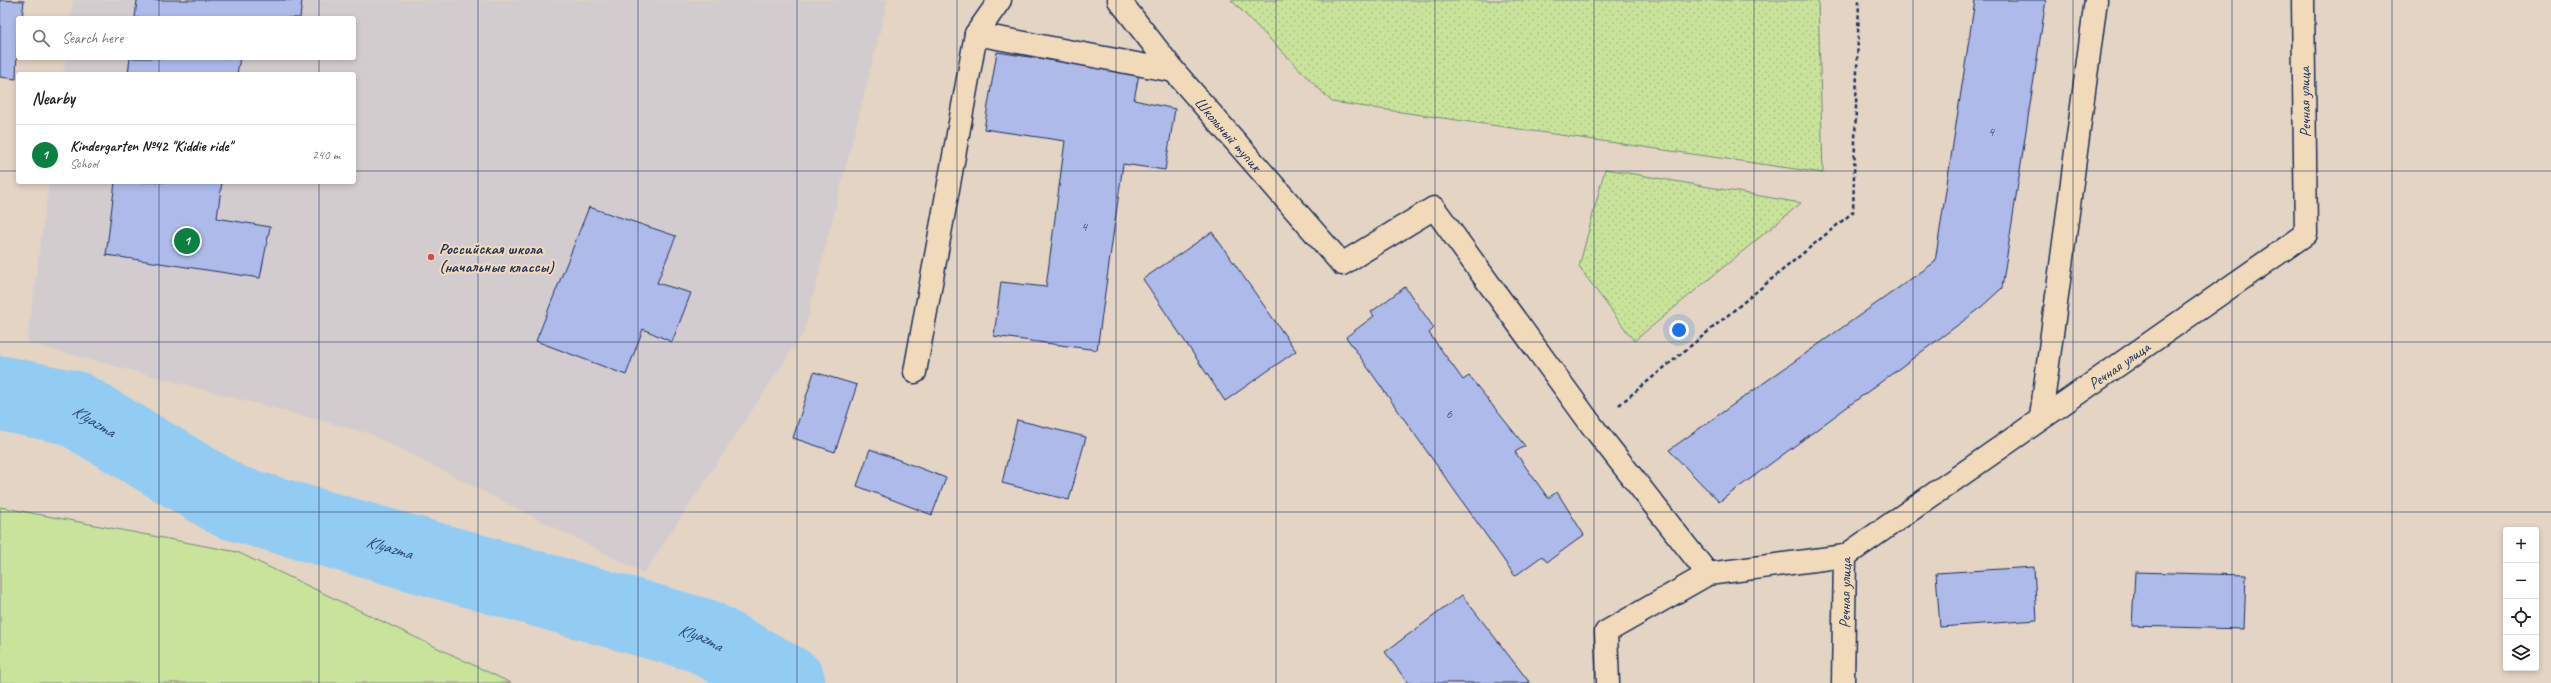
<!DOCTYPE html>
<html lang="en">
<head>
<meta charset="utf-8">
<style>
	body { margin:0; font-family:Caveat,sans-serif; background:#f6f6f6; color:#222 }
	.controls { position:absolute; right:12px; bottom:12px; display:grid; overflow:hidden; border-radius:4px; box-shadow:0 2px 6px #0003 }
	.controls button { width:36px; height:36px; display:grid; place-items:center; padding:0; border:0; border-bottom:1px solid #e0e0e0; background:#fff; color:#222; font:20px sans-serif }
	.you { position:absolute; left:1679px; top:330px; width:14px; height:14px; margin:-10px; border:3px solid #fff; border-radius:50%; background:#1a73e8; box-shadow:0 0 0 6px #1a73e833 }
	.badge { display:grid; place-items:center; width:26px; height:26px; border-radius:50%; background:#0b8043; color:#fff; font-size:13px; font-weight:700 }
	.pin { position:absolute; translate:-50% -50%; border:2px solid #fff; box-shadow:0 1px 4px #0006 }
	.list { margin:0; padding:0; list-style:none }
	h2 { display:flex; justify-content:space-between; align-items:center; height:52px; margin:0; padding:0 16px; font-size:17px }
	h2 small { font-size:13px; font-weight:400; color:#767676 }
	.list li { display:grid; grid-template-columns:26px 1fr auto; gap:12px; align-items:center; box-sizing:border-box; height:60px; padding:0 16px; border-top:1px solid #e0e0e0 }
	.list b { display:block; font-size:15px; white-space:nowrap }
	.list p { margin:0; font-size:13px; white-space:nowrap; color:#767676 }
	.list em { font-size:13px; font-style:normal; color:#767676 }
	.icon { flex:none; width:22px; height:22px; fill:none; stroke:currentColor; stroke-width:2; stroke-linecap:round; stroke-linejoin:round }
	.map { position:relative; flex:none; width:2551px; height:683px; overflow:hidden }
	.search { position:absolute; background:#fff; box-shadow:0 2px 6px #0003; left:16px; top:16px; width:340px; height:44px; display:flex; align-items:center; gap:10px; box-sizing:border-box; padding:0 14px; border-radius:4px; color:#767676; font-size:15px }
	.panel { position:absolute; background:#fff; box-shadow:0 2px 6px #0003; left:16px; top:72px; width:340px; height:112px; border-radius:4px }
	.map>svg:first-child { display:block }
	.built { fill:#d3cccf }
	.green { fill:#c9e39a; stroke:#72897c }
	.park { fill:url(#park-dots); stroke:#72897c }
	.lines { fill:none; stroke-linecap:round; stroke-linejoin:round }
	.river { stroke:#92ccf2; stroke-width:75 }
	.building { fill:#adbaea; stroke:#1b2f5e }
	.minor-casing { stroke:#1b2f5e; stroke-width:25 }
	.path { stroke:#1b2f5e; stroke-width:2.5; stroke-dasharray:4 3; stroke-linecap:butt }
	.minor { stroke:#f1daba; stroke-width:22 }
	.grid { fill:none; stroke:#1b2f5e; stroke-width:1; stroke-opacity:0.55 }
	.poi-dot { fill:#d1495b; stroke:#f1daba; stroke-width:1.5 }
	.labels { text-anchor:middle; stroke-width:4; stroke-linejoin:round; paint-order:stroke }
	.number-label { font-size:14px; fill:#405281 }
	.street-label { font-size:16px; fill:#1b2f5e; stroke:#f1daba }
	.poi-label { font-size:16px; font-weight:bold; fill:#1b2f5e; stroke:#f1daba; text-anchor:start }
	.water-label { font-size:17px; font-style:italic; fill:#2d4774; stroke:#f1daba }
</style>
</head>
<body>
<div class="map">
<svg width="2551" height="683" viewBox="0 0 2551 683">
	<defs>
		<pattern id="park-dots" width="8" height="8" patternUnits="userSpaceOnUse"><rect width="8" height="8" fill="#c9e39a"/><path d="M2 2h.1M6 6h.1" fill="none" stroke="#acc387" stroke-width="1.8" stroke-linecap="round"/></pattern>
	</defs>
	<rect width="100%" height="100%" fill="#e3d4c4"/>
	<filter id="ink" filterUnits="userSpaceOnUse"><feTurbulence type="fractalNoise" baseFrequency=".025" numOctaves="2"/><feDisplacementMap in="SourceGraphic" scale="8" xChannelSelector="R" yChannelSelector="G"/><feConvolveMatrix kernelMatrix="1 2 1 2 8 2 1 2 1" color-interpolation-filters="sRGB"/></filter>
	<g filter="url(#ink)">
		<path class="built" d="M 73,0 L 888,0 L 804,332 L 644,573 L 368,433 L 27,343 L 49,182 L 354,182 L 354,74 L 63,74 L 66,58 L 354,58 L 354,18 L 71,18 Z"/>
		<path class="green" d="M 0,507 L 237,552 L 511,683 L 0,683 Z"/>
		<g class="park">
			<path d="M 1231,0 L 1818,0 L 1823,173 L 1332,102 Z"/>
			<path d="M 1605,169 L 1801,203 L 1634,341 L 1579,267 Z"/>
		</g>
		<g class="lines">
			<path class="river" id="s1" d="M 0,393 L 73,408 L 231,502 L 703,636 L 788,683"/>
		</g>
		<g class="building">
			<path d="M 0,0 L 24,1 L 22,18 L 18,18 L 16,79 L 0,77 Z"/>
			<path d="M 137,0 L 302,0 L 300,18 L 135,18 Z"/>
			<path d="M 1975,0 L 2046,0 L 2002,288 L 1978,310 L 1719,502 L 1669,450 L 1935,262 Z"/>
			<path d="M 997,52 L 1139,74 L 1134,100 L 1175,109 L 1165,170 L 1123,164 L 1097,350 L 994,336 L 1001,282 L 1046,287 L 1065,141 L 984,129 Z"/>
			<path d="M 130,58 L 240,58 L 237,74 L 128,74 Z"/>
			<path d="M 115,182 L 222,182 L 217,218 L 270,227 L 260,278 L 106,255 Z"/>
			<path d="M 589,207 L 676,236 L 657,283 L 691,293 L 672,342 L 643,329 L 626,375 L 536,341 Z"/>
			<path d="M 1212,232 L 1296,351 L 1225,401 L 1143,279 Z"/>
			<path d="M 1405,287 L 1434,328 L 1429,333 L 1463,380 L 1469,376 L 1525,446 L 1515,452 L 1548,498 L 1557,492 L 1584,535 L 1547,562 L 1542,556 L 1515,576 L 1346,337 L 1374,316 L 1371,312 Z"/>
			<path d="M 814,372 L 857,385 L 835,452 L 793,438 Z"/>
			<path d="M 1017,420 L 1086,437 L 1069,500 L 1002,483 Z"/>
			<path d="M 870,449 L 946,478 L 932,515 L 857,486 Z"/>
			<path d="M 2034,567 L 2037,620 L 1940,627 L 1936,573 Z"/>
			<path d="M 2135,572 L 2246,575 L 2244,629 L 2132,626 Z"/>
			<path d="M 1462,595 L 1530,683 L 1408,683 L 1385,652 Z"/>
		</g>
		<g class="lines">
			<defs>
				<g id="minor">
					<path id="s2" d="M 1119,0 L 1174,71 L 1342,264 L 1434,208 L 1593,427 L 1708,574"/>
					<path d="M 976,34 L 1174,71"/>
					<path d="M 915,372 L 976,34 L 1000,0"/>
					<path d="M 2041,417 L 2096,0"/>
					<path d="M 1608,683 L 1606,632 L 1708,574 L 1845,556"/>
					<path id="s3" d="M 1843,683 L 1845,556 L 2306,234 L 2303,0"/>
				</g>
			</defs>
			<use href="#minor" class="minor-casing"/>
			<path class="path" d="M 1619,405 L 1853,212 L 1859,0"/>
			<use href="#minor" class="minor"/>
		</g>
	</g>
	<path class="grid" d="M 159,0 L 159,18M 319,0 L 319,18M 478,0 L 478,683M 638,0 L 638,683M 797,0 L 797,683M 957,0 L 957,683M 1116,0 L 1116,683M 1276,0 L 1276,683M 1435,0 L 1435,683M 1594,0 L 1594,683M 1754,0 L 1754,683M 1913,0 L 1913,683M 2073,0 L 2073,683M 2232,0 L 2232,683M 2392,0 L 2392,683M 159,58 L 159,74M 319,58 L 319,74M 0,171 L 18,171M 354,171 L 2551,171M 159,182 L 159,683M 319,182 L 319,683M 0,342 L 2551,342M 0,512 L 2551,512"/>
	<circle class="poi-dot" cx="431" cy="257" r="4"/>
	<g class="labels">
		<g class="number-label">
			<text x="1991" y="136">4</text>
			<text x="1084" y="231">4</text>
			<text x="1449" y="418">6</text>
		</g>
		<g class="street-label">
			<text transform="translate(2304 102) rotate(-91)" y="6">Речная улица</text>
			<text dy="6" stroke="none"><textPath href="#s2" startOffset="173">Школьный тупик</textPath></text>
			<text dy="6" stroke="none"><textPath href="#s3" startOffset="461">Речная улица</textPath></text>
			<text dy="6" stroke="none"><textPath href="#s3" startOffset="90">Речная улица</textPath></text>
		</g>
		<g class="poi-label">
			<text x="439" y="254">Российская школа<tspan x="439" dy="18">(начальные классы)</tspan></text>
		</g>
		<g class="water-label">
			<text dy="6" stroke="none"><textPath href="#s1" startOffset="99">Klyazma</textPath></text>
			<text dy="6" stroke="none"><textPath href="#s1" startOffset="423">Klyazma</textPath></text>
			<text dy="6" stroke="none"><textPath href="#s1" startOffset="747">Klyazma</textPath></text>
		</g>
	</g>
</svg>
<div class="controls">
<button>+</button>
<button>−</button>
<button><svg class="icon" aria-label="locate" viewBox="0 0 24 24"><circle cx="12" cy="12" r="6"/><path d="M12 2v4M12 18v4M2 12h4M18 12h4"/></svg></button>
<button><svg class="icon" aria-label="layers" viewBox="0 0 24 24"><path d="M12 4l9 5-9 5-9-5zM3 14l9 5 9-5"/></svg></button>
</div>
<div class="you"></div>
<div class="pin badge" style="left:187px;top:241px">1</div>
<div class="search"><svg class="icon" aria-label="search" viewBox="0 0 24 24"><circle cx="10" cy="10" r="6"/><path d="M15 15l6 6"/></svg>Search here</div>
<section class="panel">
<h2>Nearby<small></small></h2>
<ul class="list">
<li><span class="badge">1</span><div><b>Kindergarten №42 &quot;Kiddie ride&quot;</b><p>School</p></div><em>240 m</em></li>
</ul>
</section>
</div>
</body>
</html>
